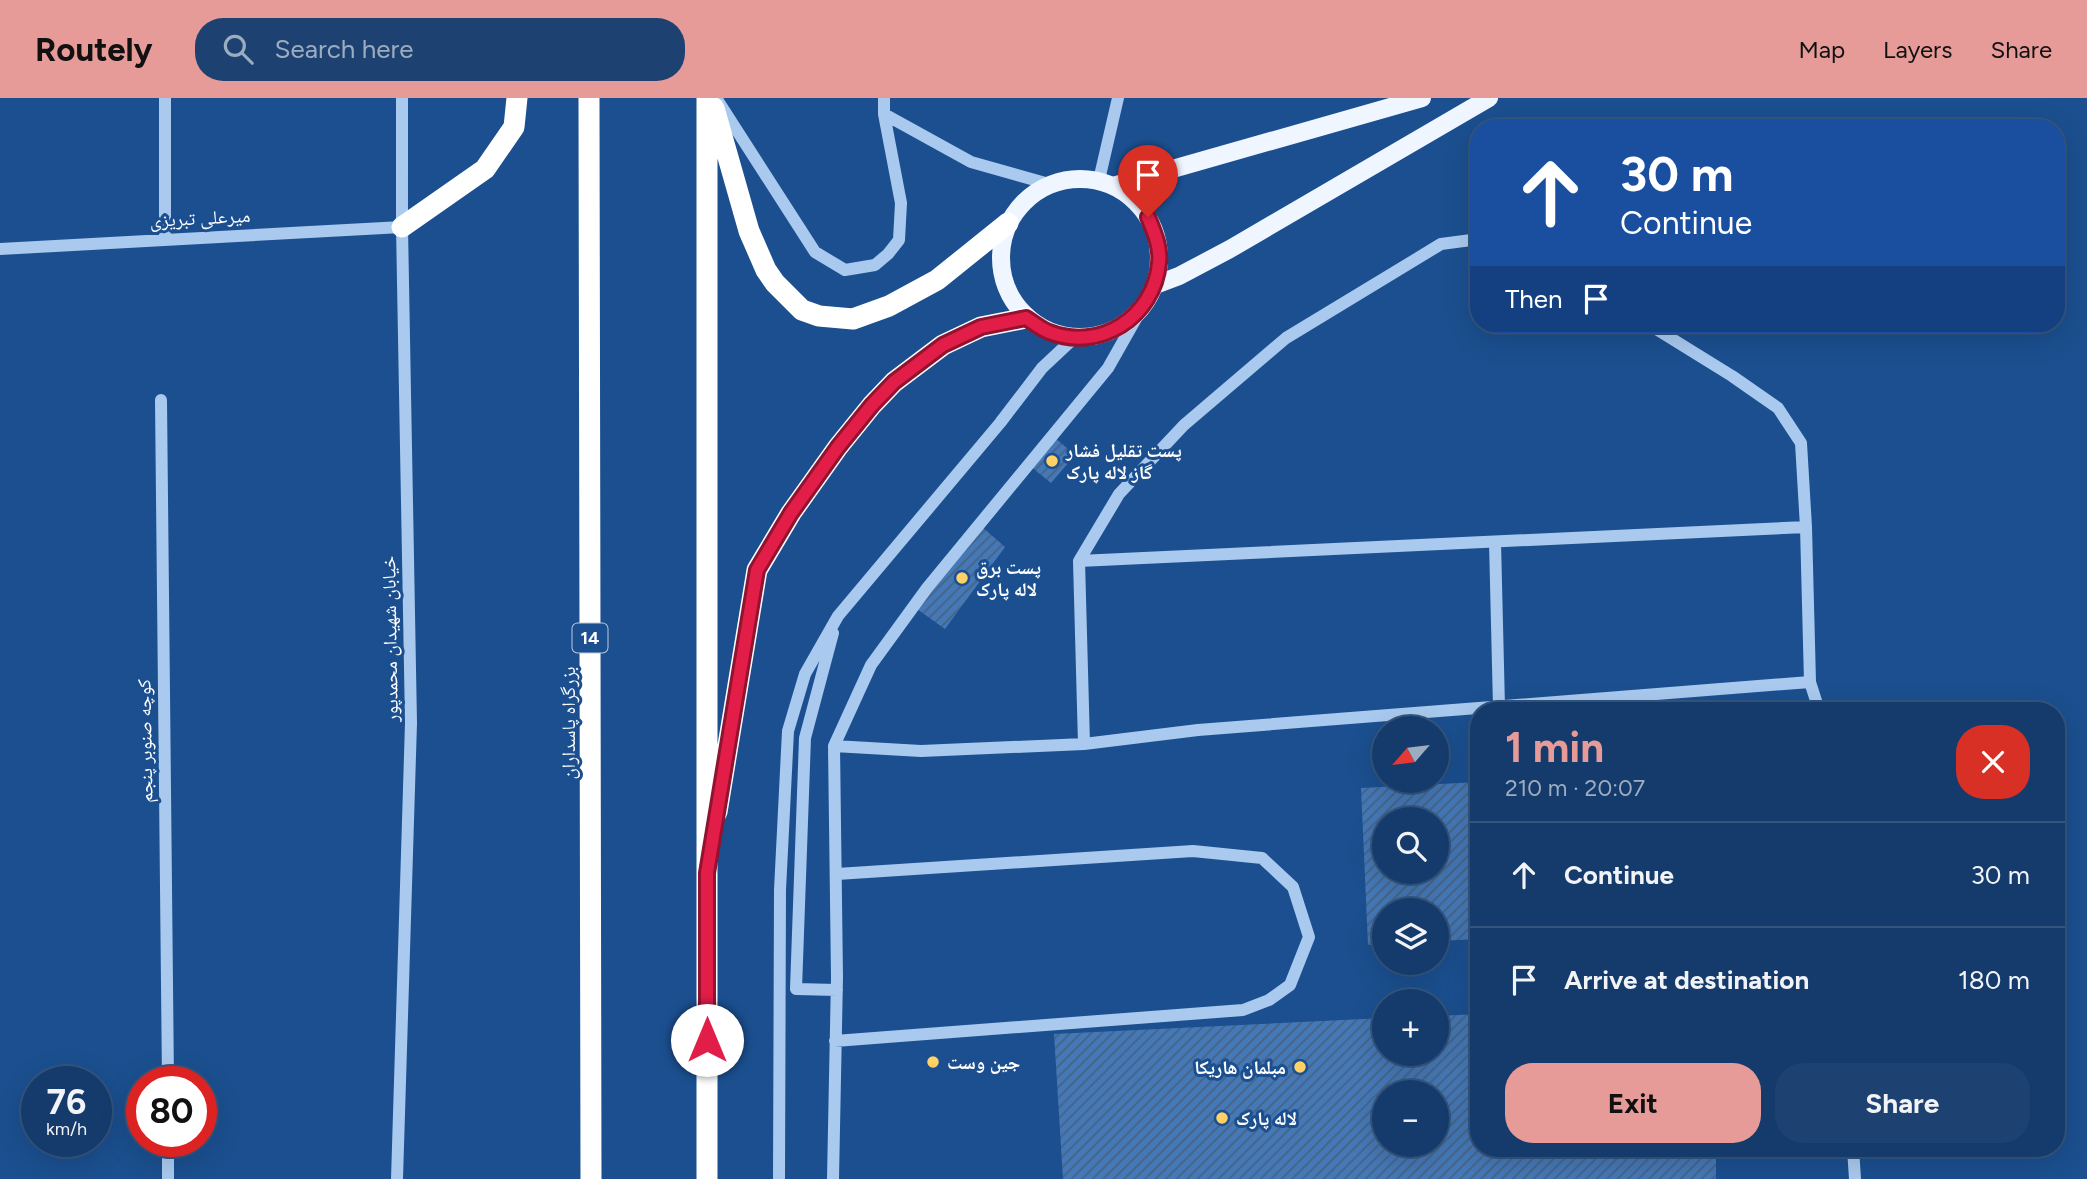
<!DOCTYPE html>
<meta charset="utf-8">
<style>
:root{--surface:#143b6b;--page:#1d4271;--text:#f1f3f6;--muted:#9dadc1;--line:#33557e;--accent:#e69b98}
body{margin:0;font-family:Figtree,"Noto Naskh Arabic",sans-serif;background:var(--page);color:var(--text);height:100vh;display:flex;flex-direction:column;font-size:26px;white-space:nowrap}
*{box-sizing:border-box;margin:0}
p{font-size:23px;color:var(--muted)}
.icon{flex:none;width:38px;height:38px;fill:none;stroke:currentColor;stroke-width:2;stroke-linecap:round;stroke-linejoin:round}
.map{position:relative;flex:1;overflow:hidden}
.side{position:absolute;left:1470px;top:604px;width:595px;height:455px;display:flex;flex-direction:column;background:var(--surface);border-radius:28px;box-shadow:0 7px 28px #0002,0 0 0 2px var(--line)}
.side>*{flex:none}
.top-card{position:absolute;left:1470px;top:21px;width:595px;height:214px;border-radius:28px;box-shadow:0 7px 28px #0002,0 0 0 2px var(--line);background:#1a4fa0;color:#fff;overflow:hidden}
.needle{width:46px;rotate:242deg}
.tools{position:absolute;left:1372px;top:618px;display:grid;gap:14px}
.tools a{display:grid;place-items:center;width:77px;height:77px;border-radius:50%;background:var(--surface);box-shadow:0 7px 28px #0002,0 0 0 2px var(--line);font-size:35px}
.speed{position:absolute;left:21px;top:968px;display:flex;gap:14px;font-size:35px;font-weight:700;text-align:center}
.speed>*{display:grid;place-content:center;width:91px;height:91px;border-radius:50%;background:var(--surface);box-shadow:0 7px 28px #0002,0 0 0 2px var(--line);line-height:1}
.speed small{font-size:18px;font-weight:400}
.speed .limit{border:10px solid #d22;background:#fff;color:#111}
.pin{position:absolute;display:grid;place-items:center;width:60px;height:60px;color:#fff;margin:-72px -30px;border-radius:50% 50% 50% 0;rotate:-45deg;box-shadow:0 0 7px #0007}
.pin .icon{rotate:45deg}
.me{position:absolute;width:77px;margin:-38px;rotate:0deg;stroke-linejoin:round;filter:drop-shadow(0 0 5px #0008)}
.turn{display:flex;align-items:center;gap:24px;height:147px;padding:0 35px;font-size:32px}
.turn .icon{width:91px;height:91px;stroke-width:2.5}
.turn b{display:block;font-size:49px;line-height:60px}
.then{display:flex;align-items:center;height:66px;padding:0 35px;background:#0003;gap:14px;font-size:26px}
.round{display:grid;place-items:center;flex:none;width:74px;height:74px;border-radius:28px;background:var(--page)}
.summary{display:flex;align-items:center;justify-content:space-between;height:119px;padding:0 35px}
h1{font-size:42px;font-weight:700;line-height:52px;color:var(--accent)}
.cta{display:flex;gap:14px;margin-top:auto;padding:14px 35px}
.cta a{flex:1;height:80px;border-radius:28px;background:var(--accent);color:#111;font-size:28px;font-weight:700;line-height:80px;text-align:center}
.cta a+a{background:var(--page);color:var(--text)}
ul{padding:0;list-style:none}
li{display:flex;align-items:center;gap:21px;height:105px;padding:0 35px;border-top:2px solid var(--line)}
li div{flex:1}
li b{display:block;font-size:26px}
li em{font-style:normal}
header{display:flex;align-items:center;gap:42px;box-sizing:border-box;height:98px;padding:0 35px;background:var(--accent);color:#111}
header strong{font-size:33px}
nav{display:flex;gap:38px;margin-inline-start:auto;font-size:24px}
.search{width:490px;height:63px;background:var(--page);display:flex;align-items:center;gap:18px;box-sizing:border-box;padding:0 24px;border-radius:28px;color:var(--muted);font-size:26px}
.map>svg:first-child{display:block}
.building{fill:url(#building-hatch);fill-rule:evenodd}
.lines{fill:none;stroke-linecap:round;stroke-linejoin:round}
.minor{stroke:#a9c9ee;stroke-width:12}
.major{stroke:#f0f6ff;stroke-width:18}
.highway{stroke:#fff;stroke-width:21}
.route-casing{stroke:#92132f;stroke-width:18}
.route{stroke:#e11d48;stroke-width:12}
.poi-dot{fill:#ffd166;stroke:#1b4f8f;stroke-width:2.5}
.labels{text-anchor:middle;dominant-baseline:central;stroke-width:6;stroke-linejoin:round;paint-order:stroke}
.shield{fill:#1b4f8f;stroke:#bbcadd;stroke-width:2}
.shield-label{font-size:18px;font-weight:bold;fill:#fff}
.street-label{font-size:19px;fill:#fff;stroke:#1b4f8f}
.poi-label{font-size:19px;font-weight:bold;fill:#fff;stroke:#1b4f8f;text-anchor:start}
</style>
<header>
<strong>Routely</strong>
<div class="search"><svg class="icon" aria-label="search" viewBox="0 0 24 24"><circle cx="10" cy="10" r="6"/><path d="M15 15l6 6"/></svg>Search here</div>
<nav><a>Map</a><a>Layers</a><a>Share</a></nav>
</header>
<div class="map">
<svg width="2087" height="1081" viewBox="0 0 2087 1081">
<defs>
<pattern id="building-hatch" width="6" height="6" patternUnits="userSpaceOnUse" patternTransform="scale(1.75)"><rect width="6" height="6" fill="#4478b7"/><path d="M-1 1l2-2M0 6l6-6M5 7l2-2" fill="none" stroke="#486282"/></pattern>
</defs>
<rect width="100%" height="100%" fill="#1b4f8f"/>
<path class="building" d="M1054,339L1075,357L1051,385L1030,368Z
M981,428L1005,449L945,531L917,511Z
M1479,684V841L1437,843V812H1384V846L1368,847L1361,690ZM1384,721H1437V774H1384Z
M1479,916V1050H1716V1081H1063L1054,936L1384,920V956H1437V918ZM1384,994H1437V1046H1384Z"/>
<g class="lines">
<path class="minor" d="M165,0V142
M718,3L815,154L845,172L875,167L888,156L899,142L901,105L884,16V0
M884,16L971,64L1049,86
M1099,82L1118,0
M0,151L402,129
M1648,226L1732,278L1778,310L1801,345L1806,429
M161,302L168,984
M1495,444L1499,609
M1079,463L1119,396L1184,327L1286,240L1441,146L1479,141
M833,535L805,640L796,891L837,892
M1810,584L1819,612
M834,648L921,653L1084,646L1198,632L1810,584L1806,429L1079,463L1084,646
M835,943L1243,912L1269,902L1290,887L1309,839L1293,789L1262,760L1193,753L837,776
M168,1043V1081
M1853,1050L1855,1081
M397,1081L411,625L402,129V0
M779,1081L780,792L788,633L805,576L838,518L1000,325L1042,270L1074,240
M833,1081L837,879L834,648L871,567L927,490L1108,270L1142,210"/>
<path class="major" d="M1001 160a79 79 0 1 1 158 0a79 79 0 1 1-158 0Z
M1113,88L1422,0
M1155,187L1179,178L1230,151L1489,0"/>
<path class="highway" d="M589,0L591,1081
M714,10L749,133L766,172L775,185L802,212L819,218L853,221L889,208L937,182L1008,125
M402,129L485,71L514,29L517,0
M717,714L757,472L791,415L838,349L872,307L894,284L943,247L981,229L1026,220
M707,1081V0"/>
</g>
<g class="lines">
<g class="route-casing">
<path id="route" d="M707,942V775L757,472L791,415L838,349L872,307L894,284L943,247L981,229L1026,220C1034,225 1041,231 1049,234C1100,254 1154,219 1159,165C1161,149 1154,134 1148,119"/>
</g>
<use href="#route" class="route"/>
</g>
<g class="poi-dot">
<circle cx="1052" cy="363" r="7"/>
<circle cx="962" cy="480" r="7"/>
<circle cx="933" cy="964" r="7"/>
<circle cx="1300" cy="969" r="7"/>
<circle cx="1222" cy="1020" r="7"/>
</g>
<g class="labels">
<rect class="shield" x="572.5" y="525.5" width="35" height="29" rx="5"/>
<g class="shield-label">
<text x="590" y="540">14</text>
</g>
<g class="street-label">
<text transform="translate(200 120) rotate(-3)">میرعلی تبریزی</text>
<text transform="translate(390 541) rotate(-91)">خیابان شهیدان محمدپور</text>
<text transform="translate(568 625) rotate(-90)">بزرگراه پاسداران</text>
<text transform="translate(145 643) rotate(-91)">کوچه صنوبر پنجم</text>
</g>
<g class="poi-label">
<text x="1066" y="352">پست تقلیل فشار<tspan x="1066" dy="22">گاز لاله پارک</tspan></text>
<text x="976" y="469">پست برق<tspan x="976" dy="22">لاله پارک</tspan></text>
<text x="947" y="964">جین وست</text>
<text x="1286" y="969" text-anchor="end">مبلمان هاریکا</text>
<text x="1236" y="1020">لاله پارک</text>
</g>
</g>
</svg>
<div class="tools">
<a><svg class="needle" viewBox="-14 -14 28 28"><path d="M0-13l5 13h-10z" fill="#e53935"/><path d="M0 13l5-13h-10z" fill="#9dadc1"/></svg></a>
<a><svg class="icon" aria-label="search" viewBox="0 0 24 24"><circle cx="10" cy="10" r="6"/><path d="M15 15l6 6"/></svg></a>
<a><svg class="icon" aria-label="layers" viewBox="0 0 24 24"><path d="M12 4l9 5-9 5-9-5zM3 14l9 5 9-5"/></svg></a>
<a>+</a>
<a>−</a>
</div>
<div class="speed"><div>76<small>km/h</small></div><div class="limit">80</div></div>
<div class="pin" style="left:1148px;top:119px;background:#d93025"><svg class="icon" aria-label="arrive" viewBox="0 0 24 24"><path d="M6 21V4h12l-3 4 3 4H6"/></svg></div>
<svg class="me" style="left:707px;top:942px" viewBox="-20 -20 40 40"><circle r="19" fill="#fff"/><path d="M0-13L10 11 0 6-10 11z" fill="#e11d48"/></svg>
<div class="top-card">
<div class="turn"><svg class="icon" aria-label="ahead" viewBox="0 0 24 24"><path d="M12 20V5M6 11l6-6 6 6"/></svg><div><b>30 m</b>Continue</div></div>
<div class="then">Then<svg class="icon" aria-label="arrive" viewBox="0 0 24 24"><path d="M6 21V4h12l-3 4 3 4H6"/></svg></div>
</div>
<section class="side">
<div class="summary"><div><h1>1 min</h1><p>210 m · 20:07</p></div><a class="round" style="background:#d93025;color:#fff"><svg class="icon" aria-label="close" viewBox="0 0 24 24"><path d="M6 6l12 12M18 6L6 18"/></svg></a></div>
<ul>
<li><svg class="icon" aria-label="ahead" viewBox="0 0 24 24"><path d="M12 20V5M6 11l6-6 6 6"/></svg><div><b>Continue</b></div><em>30 m</em></li>
<li><svg class="icon" aria-label="arrive" viewBox="0 0 24 24"><path d="M6 21V4h12l-3 4 3 4H6"/></svg><div><b>Arrive at destination</b></div><em>180 m</em></li>
</ul>
<div class="cta"><a>Exit</a><a>Share</a></div>
</section>
</div>
